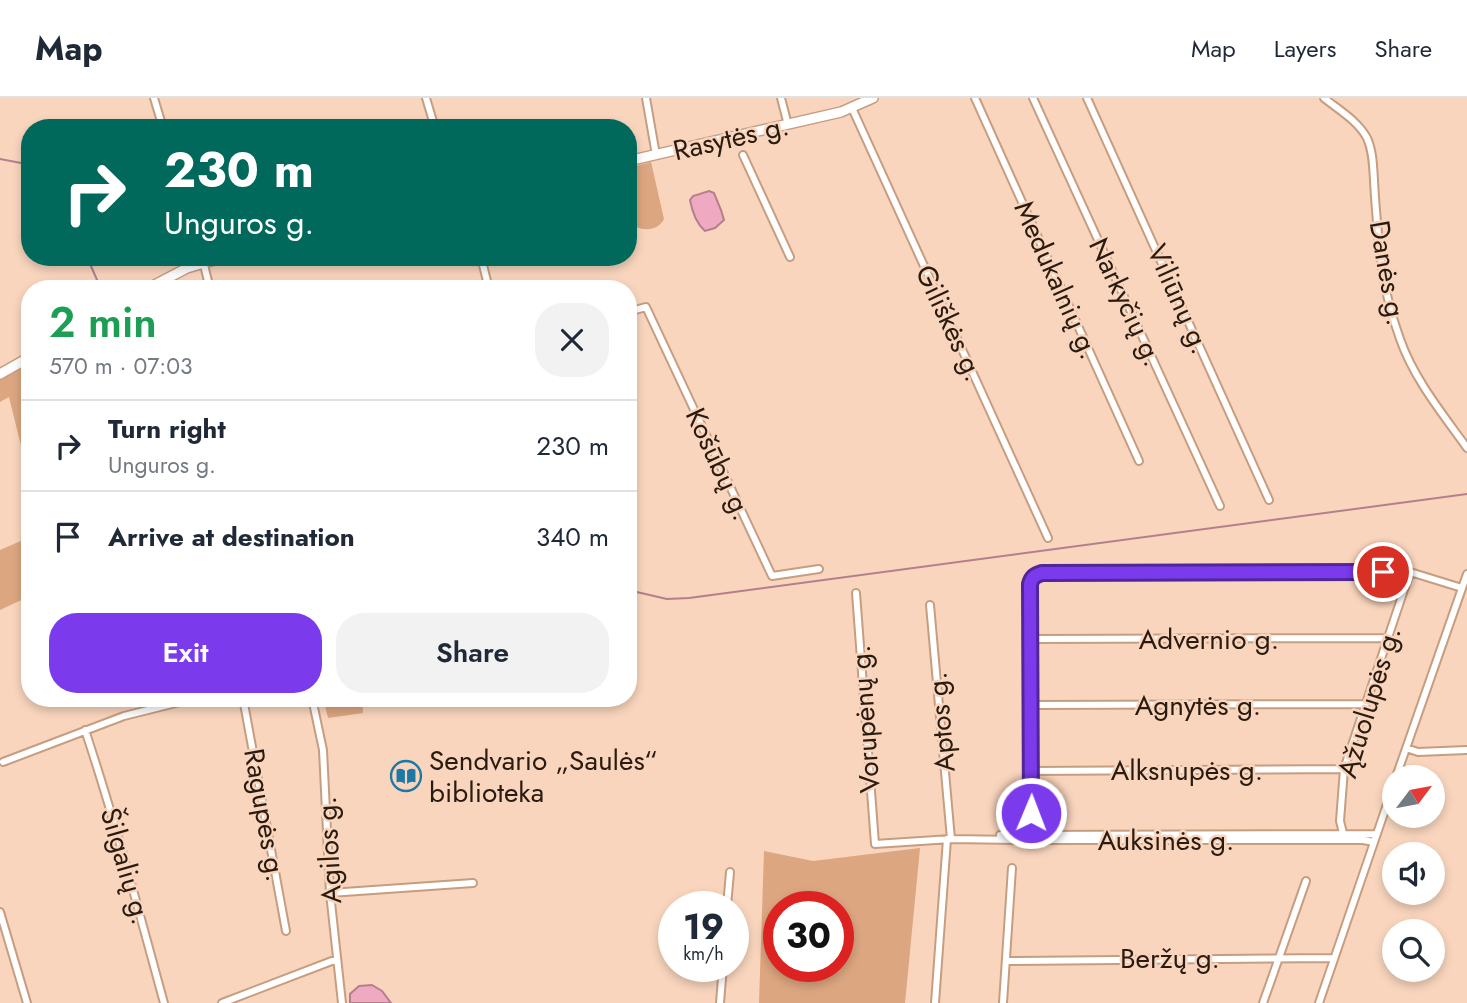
<!DOCTYPE html>
<meta charset="utf-8">
<style>
:root{--surface:#fff;--page:#f2f2f3;--text:#1f2937;--muted:#747a83;--line:#e0e1e3;--accent:#7c3aed}
body{margin:0;font-family:Jost,sans-serif;background:var(--page);color:var(--text);height:100vh;display:flex;flex-direction:column;font-size:26px;white-space:nowrap}
*{box-sizing:border-box;margin:0}
p{font-size:23px;color:var(--muted)}
.icon{flex:none;width:38px;height:38px;fill:none;stroke:currentColor;stroke-width:2;stroke-linecap:round;stroke-linejoin:round}
.map{position:relative;flex:1;overflow:hidden}
.drawer{position:absolute;left:21px;top:182px;width:616px;height:427px;display:flex;flex-direction:column;background:var(--surface);border-radius:28px;box-shadow:0 4px 10px #0003}
.drawer>*{flex:none}
.hud{position:absolute;left:21px;top:21px;width:616px;height:147px;border-radius:28px;box-shadow:0 4px 10px #0003;background:#00695c;color:#fff;overflow:hidden}
.needle{width:46px;rotate:58deg}
.tools{position:absolute;left:1382px;top:667px;display:grid;gap:14px}
.tools a{display:grid;place-items:center;width:63px;height:63px;border-radius:50%;background:var(--surface);box-shadow:0 4px 10px #0003;font-size:35px}
.speed{position:absolute;left:658px;top:793px;display:flex;gap:14px;font-size:35px;font-weight:700;text-align:center}
.speed>*{display:grid;place-content:center;width:91px;height:91px;border-radius:50%;background:var(--surface);box-shadow:0 4px 10px #0003;line-height:1}
.speed small{font-size:18px;font-weight:400}
.speed .limit{border:10px solid #d22;background:#fff;color:#111}
.pin{position:absolute;display:grid;place-items:center;width:60px;height:60px;color:#fff;margin:-30px;border:4px solid #fff;border-radius:50%;box-shadow:0 2px 7px #0007}
.me{position:absolute;width:77px;margin:-38px;rotate:1deg;stroke-linejoin:round;filter:drop-shadow(0 0 5px #0008)}
.turn{display:flex;align-items:center;gap:24px;height:147px;padding:0 28px;font-size:32px}
.turn .icon{width:91px;height:91px;stroke-width:2.5}
.turn b{display:block;font-size:49px;line-height:60px}
.round{display:grid;place-items:center;flex:none;width:74px;height:74px;border-radius:28px;background:var(--page)}
.overview{display:flex;align-items:center;justify-content:space-between;height:119px;padding:0 28px}
h1{font-size:42px;font-weight:600;line-height:52px;color:#1e9e55}
.primary-button{display:flex;gap:14px;margin-top:auto;padding:14px 28px}
.primary-button a{flex:1;height:80px;border-radius:28px;background:var(--accent);color:#fff;font-size:28px;font-weight:600;line-height:80px;text-align:center}
.primary-button a+a{background:var(--page);color:var(--text)}
ul{padding:0;list-style:none}
li{display:flex;align-items:center;gap:21px;height:91px;padding:0 28px;border-top:2px solid var(--line)}
li div{flex:1}
li b{display:block;font-size:26px}
li em{font-style:normal}
header{display:flex;align-items:center;gap:42px;box-sizing:border-box;height:98px;padding:0 35px;background:var(--surface);border-bottom:2px solid var(--line)}
header strong{font-size:33px}
nav{display:flex;gap:38px;margin-inline-start:auto;font-size:24px}
.map>svg:first-child{display:block}
.green{fill:#dca680;fill-rule:evenodd}
.water{fill:#efaac2;stroke:#b47f8d;stroke-width:2}
.lines{fill:none;stroke-linecap:round;stroke-linejoin:round}
.stream{stroke:#b47f8d;stroke-width:2}
.minor-casing{stroke:#c79d80;stroke-width:10}
.secondary-casing{stroke:#c79d80;stroke-width:12}
.minor{stroke:#fff;stroke-width:6}
.secondary{stroke:#fff;stroke-width:9}
.route-casing{stroke:#51269a;stroke-width:18}
.route{stroke:#7c3aed;stroke-width:12}
.labels{text-anchor:middle;dominant-baseline:central;stroke-width:5;stroke-linejoin:round;paint-order:stroke}
.street-label{font-size:28px;fill:#2a1b10;stroke:#f9d5bd}
.poi-label{font-size:28px;fill:#2a1b10;stroke:#f9d5bd;text-anchor:start}
</style>
<header>
<strong>Map</strong>
<nav><a>Map</a><a>Layers</a><a>Share</a></nav>
</header>
<div class="map">
<svg width="1467" height="905" viewBox="0 0 1467 905">
<rect width="100%" height="100%" fill="#f9d5bd"/>
<path class="green" d="M651,64L664,121C657,135 639,133 628,124V70Z
M30,263V384L9,299L0,304V281Z
M30,439V498L0,512V452Z
M323,600H362L363,615L328,620Z
M920,750L905,905H759L764,753L813,763ZM838,808V868H779V808Z"/>
<path class="water" d="M709,93L714,95L721,112L724,122L715,130L705,133C697,126 692,113 690,102L693,98Z
M372,887L382,893L391,905H350V896L359,888Z"/>
<g class="lines">
<path class="stream" d="M0,61L21,65L30,69
M87,159L101,191
M628,492L667,501L689,500L1467,396"/>
<g class="minor-casing">
<path id="minor" d="M154,0L163,30
M426,0L435,30
M646,0L656,57
M781,0L788,27
M975,0L1139,363
M1033,0L1220,408
M1087,0L1269,402
M1324,0C1339,12 1358,23 1367,40C1373,53 1373,68 1374,82C1375,104 1377,125 1379,146C1382,178 1389,211 1400,241C1414,281 1442,315 1467,350
M852,10L1048,440
M743,57L790,159
M202,159L210,191
M481,159L489,191
M628,214L646,209L772,478L819,471
M628,472L630,477
M856,495L875,746L951,741L1023,742H1363L1374,744
M930,507L951,741
M1031,541L1388,540
M243,600L286,833
M312,600L323,652L330,795L342,905
M1031,607L1365,606
M85,632C115,722 139,814 164,905
M1406,650L1418,654L1467,652
M3,664L124,618L180,604L190,600
M1031,673L1344,671
M1396,679L1467,476
M1343,735L1340,723L1344,671L1410,474
M1000,737L1376,736
M1031,737L1030,486C1032,479 1035,477 1042,475L1410,474L1462,490
M330,795L473,785
M727,808L730,774
M0,814L27,905
M1006,863L1334,860
M222,905L337,861
M720,905L723,868
M935,905L947,741
M1003,905L1012,770
M1263,905L1306,783
M1319,905L1395,683"/>
</g>
<g class="secondary-casing">
<path id="secondary" d="M628,63L841,14L873,0
M147,191L187,170L224,159
M0,276L30,259"/>
</g>
<use href="#minor" class="minor"/>
<use href="#secondary" class="secondary"/>
</g>
<g class="lines">
<g class="route-casing">
<path id="route" d="M1031,715L1030,486C1032,479 1035,477 1042,475L1383,474"/>
</g>
<use href="#route" class="route"/>
</g>
<defs>
<g id="library-ring" transform="scale(1.575)"><circle r="9.5" fill="#f9d5bd" stroke="#1c79a6" stroke-width="1.5"/><path d="M-6-4Q-3-5.5-.7-3.5V5Q-3 3-6 4ZM6-4Q3-5.5 .7-3.5V5Q3 3 6 4Z" fill="#1c79a6"/></g>
</defs>
<g fill-rule="evenodd">
<use href="#library-ring" x="406" y="678"/>
</g>
<g class="labels">
<g class="street-label">
<text transform="translate(731 40) rotate(-13)">Rasytės g.</text>
<text transform="translate(1388 175) rotate(80)">Danės g.</text>
<text transform="translate(1057 182) rotate(66)">Medukalnių g.</text>
<text transform="translate(1179 201) rotate(66)">Viliūnų g.</text>
<text transform="translate(1126 204) rotate(65)">Narkyčių g.</text>
<text transform="translate(950 225) rotate(65)">Giliškės g.</text>
<text transform="translate(719 366) rotate(65)">Košūbų g.</text>
<text x="1209" y="541">Advernio g.</text>
<text transform="translate(1369 604) rotate(-73)">Ąžuolupės g.</text>
<text x="1198" y="607">Agnytės g.</text>
<text transform="translate(865 621) rotate(-94)">Vorupėnų g.</text>
<text transform="translate(941 624) rotate(-95)">Aptos g.</text>
<text x="1187" y="672">Alksnupės g.</text>
<text transform="translate(265 717) rotate(80)">Ragupės g.</text>
<text x="1166" y="742">Auksinės g.</text>
<text transform="translate(329 752) rotate(-93)">Agilos g.</text>
<text transform="translate(126 768) rotate(74)">Šilgalių g.</text>
<text x="1170" y="860">Beržų g.</text>
</g>
<g class="poi-label">
<text x="429" y="662">Sendvario „Saulės“<tspan x="429" dy="32">biblioteka</tspan></text>
</g>
</g>
</svg>
<div class="tools">
<a><svg class="needle" viewBox="-14 -14 28 28"><path d="M0-13l5 13h-10z" fill="#e53935"/><path d="M0 13l5-13h-10z" fill="#747a83"/></svg></a>
<a><svg class="icon" aria-label="sound" viewBox="0 0 24 24"><path d="M4 9h4l5-4v14l-5-4H4zM17 9q2 3 0 6"/></svg></a>
<a><svg class="icon" aria-label="search" viewBox="0 0 24 24"><circle cx="10" cy="10" r="6"/><path d="M15 15l6 6"/></svg></a>
</div>
<div class="speed"><div>19<small>km/h</small></div><div class="limit">30</div></div>
<div class="pin" style="left:1383px;top:474px;background:#d93025"><svg class="icon" aria-label="arrive" viewBox="0 0 24 24"><path d="M6 21V4h12l-3 4 3 4H6"/></svg></div>
<svg class="me" style="left:1031px;top:715px" viewBox="-20 -20 40 40"><circle r="17" fill="#7c3aed" stroke="#fff" stroke-width="3"/><path d="M0-11L8 9 0 5-8 9z" fill="#fff"/></svg>
<div class="hud">
<div class="turn"><svg class="icon" aria-label="right" viewBox="0 0 24 24"><path d="M7 20v-9h11M14 6l5 5-5 5"/></svg><div><b>230 m</b>Unguros g.</div></div>
</div>
<section class="drawer">
<div class="overview"><div><h1>2 min</h1><p>570 m · 07:03</p></div><a class="round"><svg class="icon" aria-label="close" viewBox="0 0 24 24"><path d="M6 6l12 12M18 6L6 18"/></svg></a></div>
<ul>
<li><svg class="icon" aria-label="right" viewBox="0 0 24 24"><path d="M7 20v-9h11M14 6l5 5-5 5"/></svg><div><b>Turn right</b><p>Unguros g.</p></div><em>230 m</em></li>
<li><svg class="icon" aria-label="arrive" viewBox="0 0 24 24"><path d="M6 21V4h12l-3 4 3 4H6"/></svg><div><b>Arrive at destination</b></div><em>340 m</em></li>
</ul>
<div class="primary-button"><a>Exit</a><a>Share</a></div>
</section>
</div>
